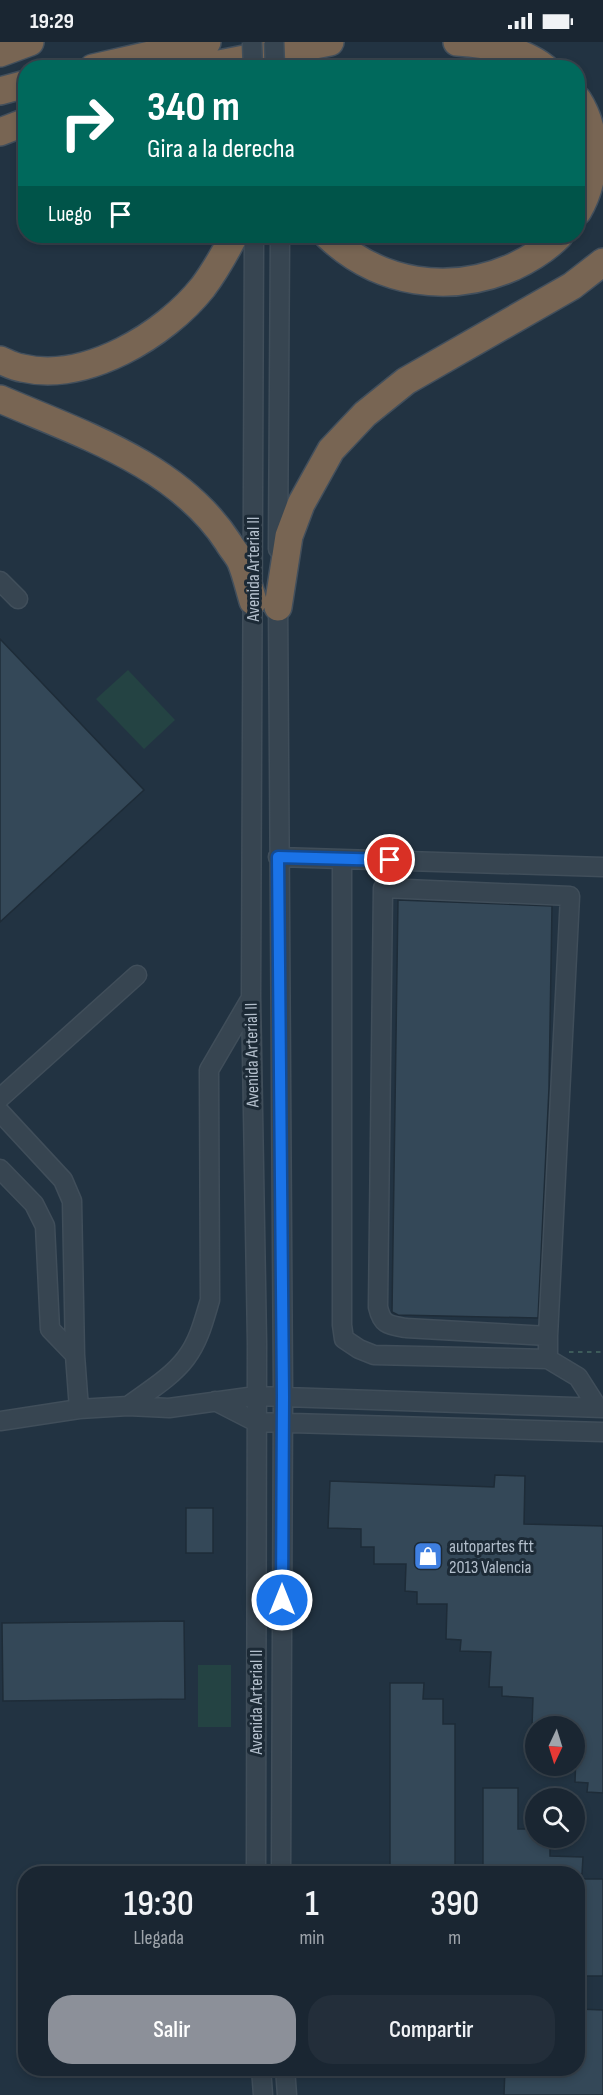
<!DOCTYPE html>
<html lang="es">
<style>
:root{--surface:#1a2632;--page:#232e3a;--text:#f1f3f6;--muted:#9fa5ac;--line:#38434d;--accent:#8c9099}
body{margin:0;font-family:"Sofia Sans Condensed",sans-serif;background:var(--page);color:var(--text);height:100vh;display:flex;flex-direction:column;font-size:22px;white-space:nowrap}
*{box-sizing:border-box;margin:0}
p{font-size:20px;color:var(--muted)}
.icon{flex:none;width:33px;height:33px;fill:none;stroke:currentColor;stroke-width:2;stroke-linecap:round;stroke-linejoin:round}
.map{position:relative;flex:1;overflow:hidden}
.drawer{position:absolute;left:18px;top:1824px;width:567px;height:210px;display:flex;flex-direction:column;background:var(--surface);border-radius:24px;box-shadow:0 3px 9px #0003,0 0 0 2px var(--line)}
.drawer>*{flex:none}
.banner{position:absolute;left:18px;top:18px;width:567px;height:183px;border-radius:24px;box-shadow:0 3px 9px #0003,0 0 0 2px var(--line);background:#00695c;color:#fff;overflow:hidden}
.needle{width:39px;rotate:184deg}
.fabs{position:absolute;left:525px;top:1674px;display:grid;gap:12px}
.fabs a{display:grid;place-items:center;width:60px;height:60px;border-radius:50%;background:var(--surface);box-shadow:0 3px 9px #0003,0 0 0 2px var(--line);font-size:30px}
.pin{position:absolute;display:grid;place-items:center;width:51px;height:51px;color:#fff;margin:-26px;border:3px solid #fff;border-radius:50%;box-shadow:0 2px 6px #0007}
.me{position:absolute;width:66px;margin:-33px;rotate:0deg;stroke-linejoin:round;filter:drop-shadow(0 0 4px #0008)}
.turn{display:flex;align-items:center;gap:21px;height:126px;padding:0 30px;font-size:27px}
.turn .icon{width:78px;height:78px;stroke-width:2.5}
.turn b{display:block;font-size:42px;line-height:51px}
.then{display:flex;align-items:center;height:57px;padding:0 30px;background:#0003;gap:12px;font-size:22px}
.eta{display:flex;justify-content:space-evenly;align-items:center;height:102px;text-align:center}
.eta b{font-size:36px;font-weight:600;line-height:42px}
.button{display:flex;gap:12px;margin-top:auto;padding:12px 30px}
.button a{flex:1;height:69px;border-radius:24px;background:var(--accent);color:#fff;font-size:24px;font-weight:600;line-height:69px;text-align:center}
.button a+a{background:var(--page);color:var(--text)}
.status{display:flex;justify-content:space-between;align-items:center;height:42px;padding:0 30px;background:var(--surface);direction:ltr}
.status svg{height:16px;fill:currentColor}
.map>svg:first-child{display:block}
.green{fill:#244343}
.building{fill:#344858;stroke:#1e2c38;stroke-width:1.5}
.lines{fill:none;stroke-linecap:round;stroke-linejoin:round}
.minor-casing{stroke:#404e5a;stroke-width:21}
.highway-casing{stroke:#424f5c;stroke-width:30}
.path{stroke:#3d5b5a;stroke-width:2;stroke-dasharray:4.5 4.5;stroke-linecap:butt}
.minor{stroke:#374551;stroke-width:18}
.highway{stroke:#786553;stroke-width:27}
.minor-bridge-casing{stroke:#404e5a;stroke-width:21;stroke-linecap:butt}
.minor-bridge{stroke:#374551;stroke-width:18}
.route-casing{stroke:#114b97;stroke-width:15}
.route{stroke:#1a73e8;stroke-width:10}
.labels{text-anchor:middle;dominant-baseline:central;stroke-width:6;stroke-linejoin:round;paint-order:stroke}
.street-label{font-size:18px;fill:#b3bfcc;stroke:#1c2a36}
.poi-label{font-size:18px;fill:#b3bfcc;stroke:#1c2a36;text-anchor:start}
</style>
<div class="status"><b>19:29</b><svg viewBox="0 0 49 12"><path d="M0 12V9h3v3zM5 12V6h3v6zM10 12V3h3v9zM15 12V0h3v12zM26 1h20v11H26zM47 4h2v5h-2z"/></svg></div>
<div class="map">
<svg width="603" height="2053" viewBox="0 0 603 2053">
<rect width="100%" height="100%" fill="#223342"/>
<path class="green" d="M128,628L175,678L144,707L96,657Z
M198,1623H231V1685H198Z"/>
<path class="building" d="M0,597L144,748L0,880Z
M398,858L552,864L549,1046L538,1276L398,1273L392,1270Z
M495,1433L525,1434L524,1482L603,1484V1751L587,1750L588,1741L575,1740L577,1684H532L533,1656L502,1654V1645H489L491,1610L460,1609L461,1598L446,1597L447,1562H417V1550L405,1549L406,1522H374V1505H361V1487L328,1486L330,1439L494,1445Z
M186,1466H213V1511H186Z
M184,1579L185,1657L3,1659L2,1581Z
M390,1641H424L423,1657H443V1682H455V1832H390Z
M483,1746H518V1787H536V1796H550V1814L583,1815L582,1832H483Z
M578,1837H603V1934H578Z
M578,1967L603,1968V2053H504L505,2026H578Z"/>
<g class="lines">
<g class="minor-casing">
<path id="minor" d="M254,194L251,954L257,1301L256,1832
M278,507L280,194
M0,539L18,557
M278,555L283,1354L281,1832
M278,815L603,825
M342,817V1283L344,1297L359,1307L374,1313L548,1317L578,1335L598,1366
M0,1056L137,933
M0,1070L63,1138L72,1159L75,1313
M0,1127L34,1162L45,1184L50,1287L75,1313L79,1367
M548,1294L406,1286C388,1283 382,1283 378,1265L383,846L570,854L548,1294V1317
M215,1359L256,1380L603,1390
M128,1364C147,1350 172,1335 186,1316C199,1299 204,1278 210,1258L209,1028L251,956
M0,1379L79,1367L128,1364L169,1366L256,1354L603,1366
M261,2026L263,2053
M285,2026L287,2053"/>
</g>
<g class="highway-casing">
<path id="highway" d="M457,0C487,2 521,7 545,26
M0,11L30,0
M93,26L207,0
M199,26L330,0
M0,49L26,42
M578,58C599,91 597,136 578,169
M0,90L26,80
M328,194C379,242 449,253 513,225C530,217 546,207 559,194
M0,318C7,321 14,325 22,326C86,341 165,293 203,245C215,229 225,211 234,194
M0,357C81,392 178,423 228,500C232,507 238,513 241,520C246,532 249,546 253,559
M278,565L289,494L301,462L331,408L365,372L406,339L572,244L603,220"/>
</g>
<path class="path" d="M569,1310H603"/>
<use href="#minor" class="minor"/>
<use href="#highway" class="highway"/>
<g class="minor-bridge-casing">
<path id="minor-bridge" d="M252,0L253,26
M274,0L275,26"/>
</g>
<use href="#minor-bridge" class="minor-bridge"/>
</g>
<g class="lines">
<g class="route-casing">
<path id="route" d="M282,1558L283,1354L278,815L390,818"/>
</g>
<use href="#route" class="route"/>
</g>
<defs>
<g id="shop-square" transform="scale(1.5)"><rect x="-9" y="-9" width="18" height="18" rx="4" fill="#3f7fe0" stroke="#1c2a36"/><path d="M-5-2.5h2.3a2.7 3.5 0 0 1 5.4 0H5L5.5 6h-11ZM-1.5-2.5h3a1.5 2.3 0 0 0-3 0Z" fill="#fff"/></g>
</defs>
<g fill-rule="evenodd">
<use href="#shop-square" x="428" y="1514"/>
</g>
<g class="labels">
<g class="street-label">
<text transform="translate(253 527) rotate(-90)">Avenida Arterial II</text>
<text transform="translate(252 1013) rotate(-91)">Avenida Arterial II</text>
<text transform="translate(256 1660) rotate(-90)">Avenida Arterial II</text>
</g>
<g class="poi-label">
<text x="449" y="1504">autopartes ftt<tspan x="449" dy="21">2013 Valencia</tspan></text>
</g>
</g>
</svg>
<div class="fabs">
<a><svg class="needle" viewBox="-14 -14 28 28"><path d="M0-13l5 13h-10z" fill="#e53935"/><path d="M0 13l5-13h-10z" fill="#9fa5ac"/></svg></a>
<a><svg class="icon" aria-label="search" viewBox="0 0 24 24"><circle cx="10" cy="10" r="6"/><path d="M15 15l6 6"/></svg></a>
</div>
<div class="pin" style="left:390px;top:818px;background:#d93025"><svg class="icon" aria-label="arrive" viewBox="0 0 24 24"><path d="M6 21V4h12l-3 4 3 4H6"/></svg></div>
<svg class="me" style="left:282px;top:1558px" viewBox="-20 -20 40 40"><circle r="17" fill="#1a73e8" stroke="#fff" stroke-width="3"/><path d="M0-11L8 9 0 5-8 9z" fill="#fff"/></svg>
<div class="banner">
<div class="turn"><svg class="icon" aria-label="right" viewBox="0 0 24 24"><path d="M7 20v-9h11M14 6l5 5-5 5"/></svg><div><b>340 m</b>Gira a la derecha</div></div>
<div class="then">Luego<svg class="icon" aria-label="arrive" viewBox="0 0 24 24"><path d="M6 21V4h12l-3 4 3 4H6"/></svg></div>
</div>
<section class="drawer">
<div class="eta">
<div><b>19:30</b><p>Llegada</p></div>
<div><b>1</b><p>min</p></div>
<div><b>390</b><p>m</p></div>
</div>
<div class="button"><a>Salir</a><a>Compartir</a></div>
</section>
</div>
